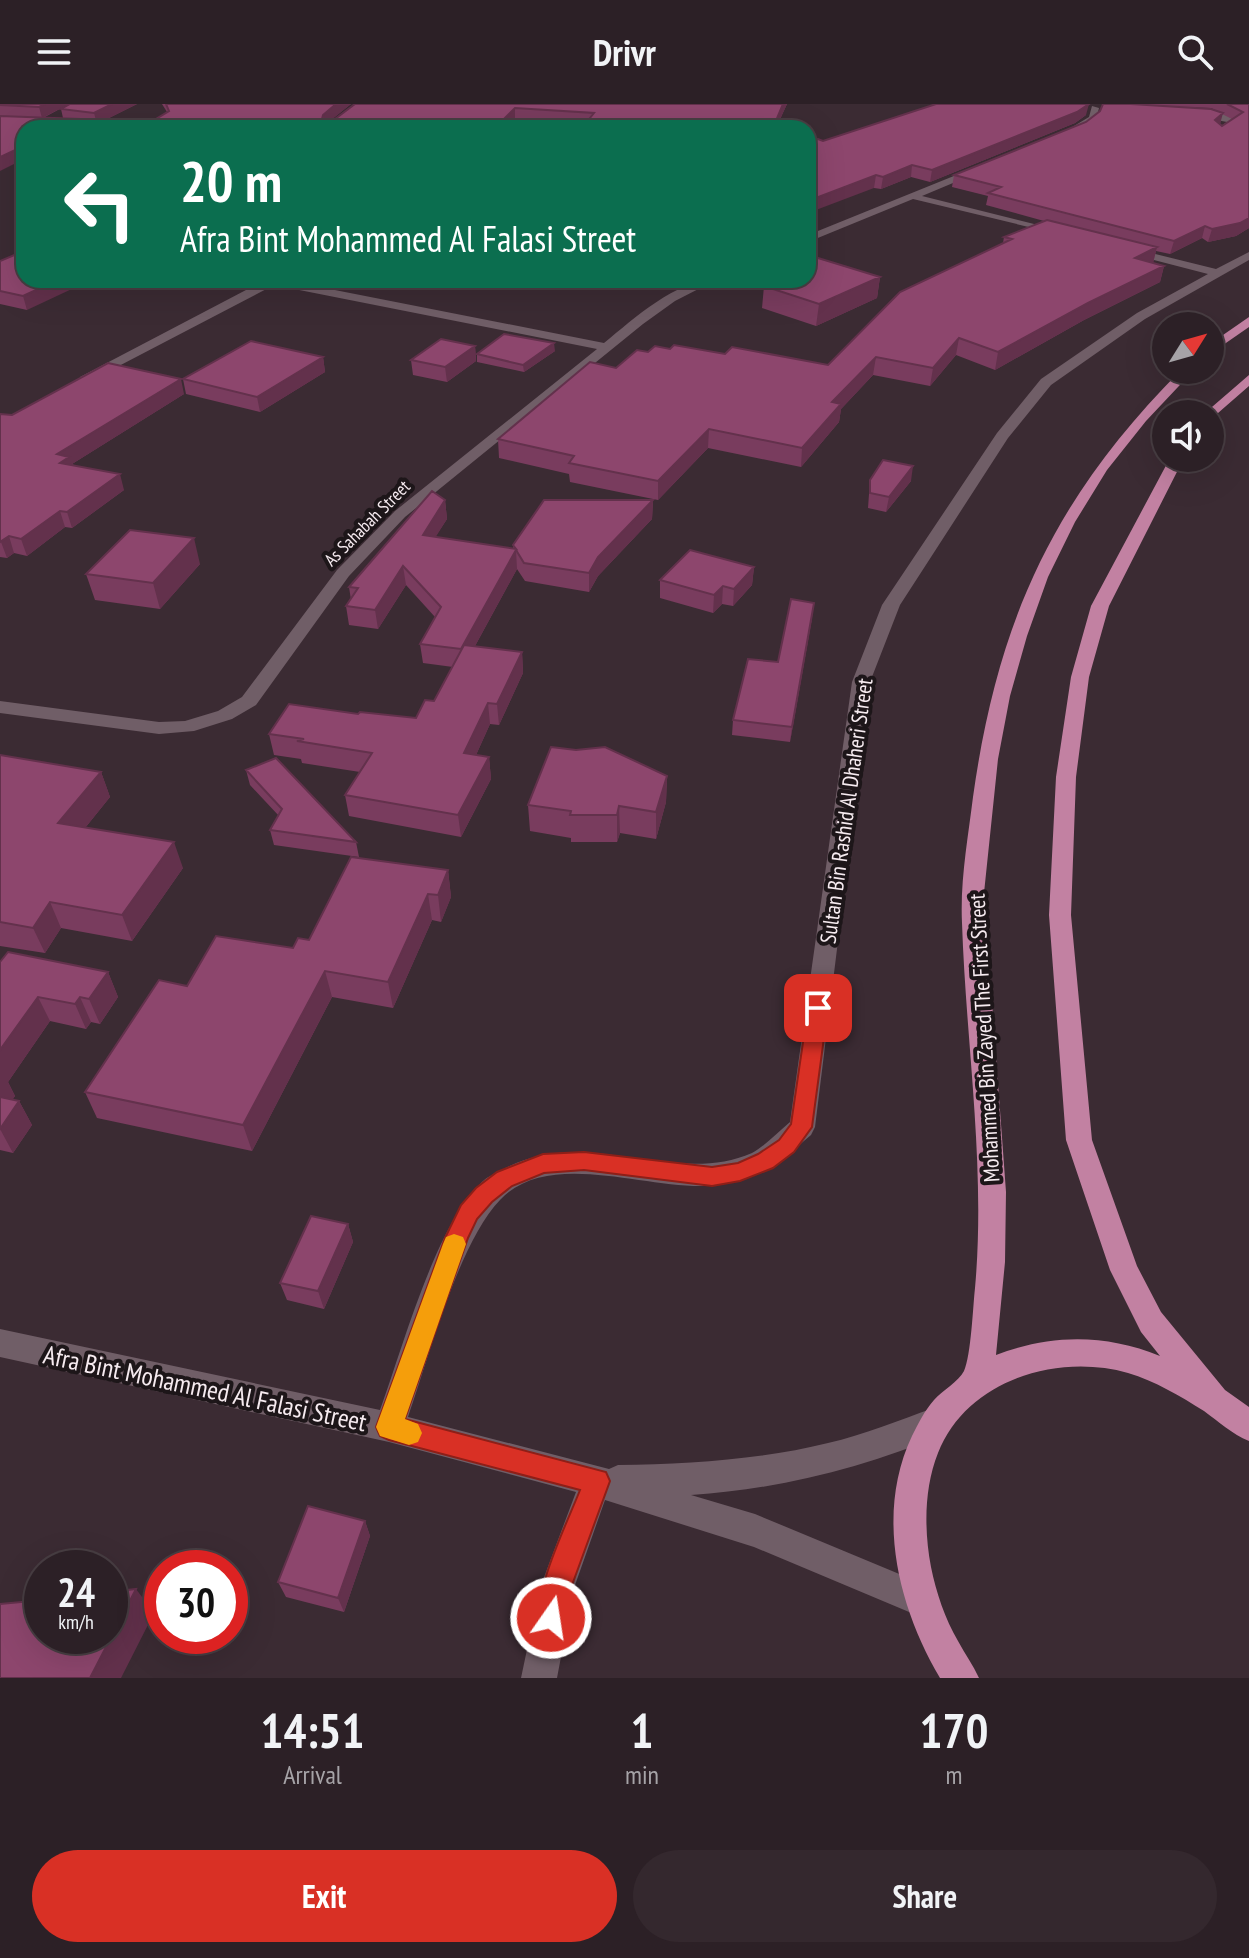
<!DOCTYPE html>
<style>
:root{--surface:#2c2026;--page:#34282e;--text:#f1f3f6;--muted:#a6a3a7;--line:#483e43;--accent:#d93025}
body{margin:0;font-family:"PT Sans Narrow",sans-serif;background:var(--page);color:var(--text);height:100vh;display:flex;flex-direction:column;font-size:30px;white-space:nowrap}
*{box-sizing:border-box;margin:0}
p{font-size:26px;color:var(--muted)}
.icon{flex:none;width:44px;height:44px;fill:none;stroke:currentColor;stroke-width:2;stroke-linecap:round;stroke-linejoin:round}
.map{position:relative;height:1574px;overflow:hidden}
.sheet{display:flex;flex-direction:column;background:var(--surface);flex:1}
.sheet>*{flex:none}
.banner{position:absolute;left:16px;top:16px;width:800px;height:168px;border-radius:24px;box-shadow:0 8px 32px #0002,0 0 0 2px var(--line);background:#0b6e4f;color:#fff;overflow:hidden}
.needle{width:52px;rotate:53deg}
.tools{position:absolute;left:1152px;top:208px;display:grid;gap:16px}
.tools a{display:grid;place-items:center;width:72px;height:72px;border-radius:50%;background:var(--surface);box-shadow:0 8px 32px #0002,0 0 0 2px var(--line);font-size:40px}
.speed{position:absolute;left:24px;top:1446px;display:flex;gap:16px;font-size:40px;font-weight:700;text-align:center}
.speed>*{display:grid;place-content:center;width:104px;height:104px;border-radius:50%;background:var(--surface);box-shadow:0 8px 32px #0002,0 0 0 2px var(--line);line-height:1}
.speed small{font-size:20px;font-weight:400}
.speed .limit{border:12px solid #d22;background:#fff;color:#111}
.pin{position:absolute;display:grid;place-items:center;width:68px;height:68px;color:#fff;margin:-34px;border-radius:16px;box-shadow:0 4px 12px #0006}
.me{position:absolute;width:88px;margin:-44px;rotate:13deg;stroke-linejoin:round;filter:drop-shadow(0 0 6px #0008)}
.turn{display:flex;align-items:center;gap:28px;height:168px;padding:0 32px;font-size:36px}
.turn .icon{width:104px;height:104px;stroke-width:2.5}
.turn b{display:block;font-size:56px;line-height:68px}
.eta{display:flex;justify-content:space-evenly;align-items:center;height:136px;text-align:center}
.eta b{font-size:48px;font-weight:800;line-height:56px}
.button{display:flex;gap:16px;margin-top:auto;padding:16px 32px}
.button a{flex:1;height:92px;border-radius:48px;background:var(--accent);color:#fff;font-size:32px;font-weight:800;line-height:92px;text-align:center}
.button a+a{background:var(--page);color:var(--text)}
header{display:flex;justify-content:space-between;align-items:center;height:104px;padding:0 32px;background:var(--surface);font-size:36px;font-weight:800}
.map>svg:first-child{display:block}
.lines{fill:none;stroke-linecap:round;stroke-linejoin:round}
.minor{fill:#705e67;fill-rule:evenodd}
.primary{fill:#c281a2;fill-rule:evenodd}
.wall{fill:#793c5e;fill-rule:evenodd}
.shaded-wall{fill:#63314c}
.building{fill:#8d466d;stroke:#63314c;stroke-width:2}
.route{fill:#d93025;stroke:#8d1f18;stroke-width:2}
.slow{fill:#f59e0b}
.labels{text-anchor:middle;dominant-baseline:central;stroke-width:8;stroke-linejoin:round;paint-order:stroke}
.far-street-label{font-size:18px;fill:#f6ebf0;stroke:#1d1619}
.street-label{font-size:22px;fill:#f6ebf0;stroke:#1d1619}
.near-street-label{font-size:26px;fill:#f6ebf0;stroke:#1d1619}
</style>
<header><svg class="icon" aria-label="menu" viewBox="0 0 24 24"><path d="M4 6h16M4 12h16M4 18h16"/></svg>Drivr<svg class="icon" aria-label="search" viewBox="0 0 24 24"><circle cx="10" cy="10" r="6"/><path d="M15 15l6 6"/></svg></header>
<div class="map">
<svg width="1249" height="1574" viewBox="0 0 1249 1574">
<rect width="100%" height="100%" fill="#3b2b33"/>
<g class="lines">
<path class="minor" d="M1092,2L1099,4L1096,16L1075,29H1069V25L1089,13Z
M1193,6L1225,10L1237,18L1222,29H1216V25L1227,18L1190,11Z
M0,14L105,21L109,24L0,20Z
M981,61L984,66L922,92L1062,127V131L913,95L808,138V131Z
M1127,143L1216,165L1249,148V156L1145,215L1051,281L1008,334L900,501L870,578L815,1023L811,1031C782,1056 758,1076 717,1081C653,1089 550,1042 500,1096C458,1140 429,1253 408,1313L609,1365L618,1361C688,1360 759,1356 828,1339C864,1331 899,1316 934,1304L945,1308L950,1319L945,1330C862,1364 781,1385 691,1391L755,1410L933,1484L938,1496L933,1508L921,1513L754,1443L605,1396L574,1484L557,1574H521L540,1484L576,1388L389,1338L0,1253V1225L380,1306C403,1243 435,1123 481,1079C486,1073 495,1070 502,1066C585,1019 673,1084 752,1049C765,1042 778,1028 790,1018L852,578L882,501L997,329L1041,275L1137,209L1208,170L1123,148L1122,146Z
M265,176H284L604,239C635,214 675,176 716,176L675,197L643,220L405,413L349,472L256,601L232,615L194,627L159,630L0,609V597L159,618L185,617L218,607L242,593L337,466L395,407L597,245L274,181L92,276L80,273Z"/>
<path class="primary" d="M1249,213V223L1210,250V240Z
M1181,266H1194L1146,317L1107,366L1075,418L1048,473L1027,532L1010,592L998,655L984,789L1006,1088L1005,1158L996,1251C1052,1230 1105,1230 1160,1252L1141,1228L1110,1166L1066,1036L1049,811L1056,673L1071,573L1091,502L1170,354H1184L1109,502L1089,573L1076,673L1071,811L1092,1036L1137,1162L1161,1208L1225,1286L1249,1303V1337C1232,1330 1219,1318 1204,1307C1180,1292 1155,1277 1128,1269C1057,1249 967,1276 938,1349C924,1384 924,1426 931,1463C936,1488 945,1515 958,1537C965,1550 973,1561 979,1574H940C898,1503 875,1410 912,1332C918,1320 925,1306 934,1296C942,1287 959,1277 964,1267C971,1252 973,1202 975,1184C986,1062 966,941 962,819C960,777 968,734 973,693C998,515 1054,394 1181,266Z
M1249,271V282L1210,316V310L1205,309Z"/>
</g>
<path class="wall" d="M0,0H69L43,14H63L61,5L70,0H137L97,20L0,12Z
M162,0H351L332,15H335L355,0H787L776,24L586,20L515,15L506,24H141L167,8Z
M1102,0H1249V124L1236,132L1208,138L1202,134L1170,150L1156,147L1153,159L1164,162L1160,178L1084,216L995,266L956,251L930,282L873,271L841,305L839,318L801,363L708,344L658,396L570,378L569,370L499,354L498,335L616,264L648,248L670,245L828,261L1003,139L1004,133L1044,117L986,101L988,92L952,83L954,71L1086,18L1100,7L1103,0ZM1180,3L1211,4L1215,6ZM1222,10L1232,15L1222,22L1220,20Z
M1086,11L1075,19L930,78L911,73L881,85L874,84L823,37Z
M24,147L27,206L0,200V157Z
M880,173L877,194L816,222L762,204L764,182L770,180V176H808Z
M475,242L476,257L447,278L413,271L411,256Z
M555,247L524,268L477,258V250Z
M323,253L325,268L260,308L186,290L183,275Z
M184,290L72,360L124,386L72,424L65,423L27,452L14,449L7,454L0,453V310L12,311Z
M870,376L911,377L886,408L868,404Z
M445,396L447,415L435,433L513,445V441L653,396L652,415L598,472L589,488L525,477L517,465L475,542L522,548L523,569L499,621L490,620L476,651L489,653L491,675L461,733L349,712L345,691L360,668L302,659L301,655L274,651L269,630L358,610L416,614L434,597L453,563L423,559L420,540L435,513L406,481L378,525L349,521L346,502L351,496L349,483Z
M200,460L160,505L95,496L86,470Z
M754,463L752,481L733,502L722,500L713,509L660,494V476Z
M812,514L790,638L732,631L733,616Z
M0,651L101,668L110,693L85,724L183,764L132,837L61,824L45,849L0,842Z
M246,666L356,738L359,753L274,741L270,726L279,712L250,681Z
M667,672L666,698L656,735L620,729L617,738H571V734L530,727L528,701Z
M448,766L451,793L441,818L432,816L393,904L332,893L252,1047L97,1014L85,988L187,882L293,844Z
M0,858L108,868L118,893L100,920L91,918L86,925L50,917L8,978L15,992L12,996L19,997L32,1021L13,1049L0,1046Z
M348,1120L353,1138L324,1205L287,1196L280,1179Z
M365,1417L370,1432L344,1508L286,1493L278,1478Z"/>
<path class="shaded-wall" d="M45,0H69L42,14L39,3Z
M112,0H137L97,20L94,9Z
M336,0H351L324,22V24L323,11Z
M783,0H787L776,24H773Z
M1089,0L1086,11L1075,19L930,78L932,66Z
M515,4V15L506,24H496Z
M1223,9L1220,20L1215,16Z
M81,15L83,24H62Z
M24,42V55L0,67V53Z
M912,61L911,73L881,85L883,73Z
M876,71L874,84L808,109V97Z
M1249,114V124L1236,132L1208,138L1212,125Z
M1205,122L1202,134L1170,150L1174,137Z
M1157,143L1153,159L1135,154Z
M1164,162L1160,178L1084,216L995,266L998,248L1088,199Z
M880,173L877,194L816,222L819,200Z
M58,176H91L27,206L23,192Z
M959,234L956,251L930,282L933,264Z
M554,239L555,247L524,268L523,261Z
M475,242L476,257L447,278L445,263Z
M323,253L325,268L260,308L257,293Z
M876,253L873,271L841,305L839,318L801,363L802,344L832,298Z
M181,275L184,290L72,360L74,368L65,374L57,350Z
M709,325L708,344L658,396V377Z
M913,362L911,377L886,408L889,393Z
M120,370L124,386L72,424L67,408Z
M445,396L447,415L425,450L423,431Z
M653,396L652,415L598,472L589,488V469L598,453Z
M60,407L65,423L27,452L21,435Z
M9,432L14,449L7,454L1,438Z
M194,434L200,460L160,505L153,479Z
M516,446L517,465L463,564L461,545Z
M403,462L406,481L378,525L375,506Z
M754,463L752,481L733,502L734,485Z
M723,482L722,500L713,509L714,491Z
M814,499L812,514L790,638L792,623Z
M522,548L523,569L499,621L497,600Z
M488,599L490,620L467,671L464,649Z
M489,653L491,675L461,733L458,711Z
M101,668L110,693L68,745L58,719Z
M667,672L666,698L656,735V708Z
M619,702L620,729L617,738V711Z
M174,738L183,764L132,837L122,811Z
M448,766L451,793L441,818L438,791Z
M428,790L432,816L393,904L388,878Z
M50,798L61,824L45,849L33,824Z
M325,867L332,893L252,1047L243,1021Z
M108,868L118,893L100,920L89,895Z
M38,893L50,917L8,978L15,992L0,1014V946Z
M80,893L91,918L86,925L75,900Z
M19,997L32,1021L13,1049L0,1025Z
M348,1120L353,1138L324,1205L318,1187Z
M365,1417L370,1432L344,1508L338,1494Z
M136,1485L154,1509L121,1574H90Z"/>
<path class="building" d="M0,0H45L39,3L0,1Z
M70,0H112L94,9L61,5Z
M166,0H336L323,11L322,15H335L355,0H783L773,24H582L594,9L515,4L496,23L477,22L472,24H141L169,7Z
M936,0H1089L1077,8L932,66L912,61L883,73L876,71L808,97V38L818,35L823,37Z
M1103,0H1131L1211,5L1223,9L1215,16L1222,22L1243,8L1227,0H1249V114L1240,119L1212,125L1205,122L1174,137L988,89L1001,83L954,71L1086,18L1100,7Z
M0,12L81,15L62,24H24V42L0,53Z
M1047,116L1157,143L1135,154L1164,162L1088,199L998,248L959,234L933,264L876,253L832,298L841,300L802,344L709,325L658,377L569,359L574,352L498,335L590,258L616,264L637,246L648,248L655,242L670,245L674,241L725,250L732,243L828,261L900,188L1012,135L1004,133Z
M24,147V176H58L23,192L0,187V157Z
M818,154L880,173L819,200L764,182L779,176H777H808V158Z
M504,230L554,239L523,261L477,250Z
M441,235L475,242L445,263L411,256Z
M251,237L323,253L257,293L183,275Z
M108,259L181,275L57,350L69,353L60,359L120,370L67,408L60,407L21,435L9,432L0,438V310L12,311Z
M883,356L913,362L889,393L870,389V376Z
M432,387L445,396L423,431L516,445L513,441L544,396H653L598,453L589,469L524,459L516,446L461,545L420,540L441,503L403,462L375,506L346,502L358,484L349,483Z
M130,426L194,434L153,479L86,470Z
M690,446L754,463L734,485L723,482L714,491L660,476Z
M791,495L814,499L792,623L733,616L748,555L778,558Z
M464,541L522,548L497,600L488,599L464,649L489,653L458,711L345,691L372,649L297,637L304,635L269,630L289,600L358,610L360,608L416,614L425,596L434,597Z
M551,643L576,646L605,643L667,672L656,708L619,702L617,711H570L571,707L528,701Z
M0,651L101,668L58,719L174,738L122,811L50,798L33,824L0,818Z
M276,654L356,738L270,726L282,705L246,666Z
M351,753L448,766L438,791L428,790L388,878L325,867L243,1021L85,988L159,876L187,882L216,832L293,844L298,834L309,836Z
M8,848L108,868L89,895L80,893L75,900L38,893L0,946V858Z
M0,993L19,997L0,1025Z
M311,1112L348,1120L318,1187L280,1179Z
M308,1402L365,1417L338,1494L278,1478Z
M136,1485L90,1574H0V1500L42,1496V1532H110V1488Z"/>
<path class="route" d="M818,896L825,899L828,904L812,1023L794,1048L773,1064L740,1077L712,1082L584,1066L544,1069L512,1082L492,1098L477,1115L468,1134L405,1315L606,1368L610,1377L571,1484L561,1524L551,1528L541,1524C529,1495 568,1417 580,1386L389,1336L380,1332L376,1323L445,1134L461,1101L476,1084L497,1068L543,1050L584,1048L712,1063L738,1059L758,1050L779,1036L791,1020L808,904L811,899Z"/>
<path class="slow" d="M454,1130L463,1133L466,1140L405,1315L418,1320L422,1329L418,1338L409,1341L380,1332L376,1323L443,1140L446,1133Z"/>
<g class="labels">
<g class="far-street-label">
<text transform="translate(367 419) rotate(-45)">As Sahabah Street</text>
</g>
<g class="street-label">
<text transform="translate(846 707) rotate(-82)">Sultan Bin Rashid Al Dhaheri Street</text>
<text transform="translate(984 934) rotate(-93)">Mohammed Bin Zayed The First Street</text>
</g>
<g class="near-street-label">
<text transform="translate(205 1284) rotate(12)">Afra Bint Mohammed Al Falasi Street</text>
</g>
</g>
</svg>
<div class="tools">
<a><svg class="needle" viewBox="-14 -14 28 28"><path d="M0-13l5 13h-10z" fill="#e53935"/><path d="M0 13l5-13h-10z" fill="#a6a3a7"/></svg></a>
<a><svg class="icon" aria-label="sound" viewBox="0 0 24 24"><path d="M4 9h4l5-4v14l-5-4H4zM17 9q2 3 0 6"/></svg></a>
</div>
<div class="speed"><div>24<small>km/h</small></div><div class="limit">30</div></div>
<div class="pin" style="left:818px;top:904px;background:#d93025"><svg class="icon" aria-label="arrive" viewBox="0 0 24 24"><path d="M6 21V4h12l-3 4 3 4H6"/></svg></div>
<svg class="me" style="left:551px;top:1514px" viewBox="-20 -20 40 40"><circle r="17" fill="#d93025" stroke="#fff" stroke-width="3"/><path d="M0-11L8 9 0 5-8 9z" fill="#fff"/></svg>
<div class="banner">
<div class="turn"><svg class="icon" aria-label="left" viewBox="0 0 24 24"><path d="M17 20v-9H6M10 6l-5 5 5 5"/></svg><div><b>20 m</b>Afra Bint Mohammed Al Falasi Street</div></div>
</div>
</div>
<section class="sheet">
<div class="eta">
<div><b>14:51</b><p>Arrival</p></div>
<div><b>1</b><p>min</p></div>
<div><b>170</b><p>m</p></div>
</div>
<div class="button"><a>Exit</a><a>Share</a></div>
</section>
